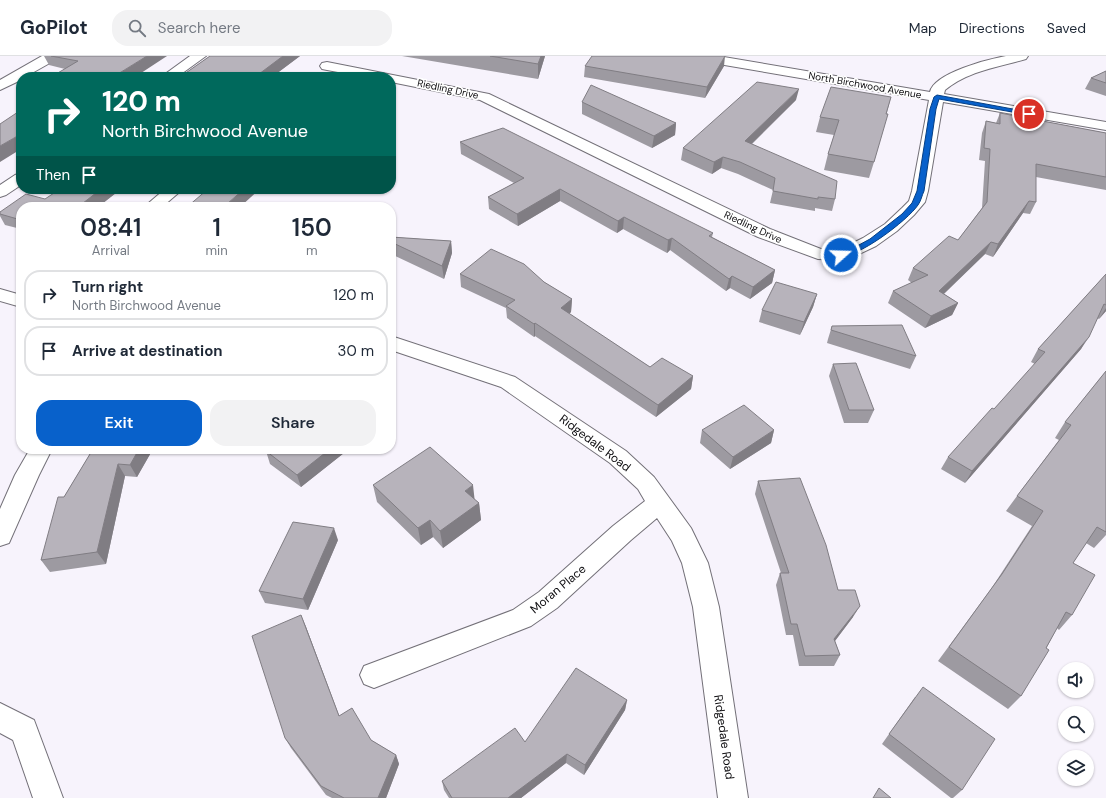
<!DOCTYPE html>
<style>
:root{--surface:#fff;--page:#f2f2f3;--text:#1f2937;--muted:#747a83;--line:#e0e1e3;--accent:#0861cb}
body{margin:0;font-family:"DM Sans",sans-serif;background:var(--page);color:var(--text);height:100vh;display:flex;flex-direction:column;font-size:15px;white-space:nowrap}
*{box-sizing:border-box;margin:0}
p{font-size:13px;color:var(--muted)}
.icon{flex:none;width:22px;height:22px;fill:none;stroke:currentColor;stroke-width:2;stroke-linecap:round;stroke-linejoin:round}
.map{position:relative;flex:1;overflow:hidden}
.drawer{position:absolute;left:16px;top:146px;width:380px;height:252px;display:flex;flex-direction:column;background:var(--surface);border-radius:16px;box-shadow:0 1px 3px #0004}
.drawer>*{flex:none}
.guide{position:absolute;left:16px;top:16px;width:380px;height:122px;border-radius:16px;box-shadow:0 1px 3px #0004;background:#00695c;color:#fff;overflow:hidden}
.fabs{position:absolute;left:1058px;top:606px;display:grid;gap:8px}
.fabs a{display:grid;place-items:center;width:36px;height:36px;border-radius:50%;background:var(--surface);box-shadow:0 1px 3px #0004;font-size:20px}
.pin{position:absolute;display:grid;place-items:center;width:34px;height:34px;color:#fff;margin:-17px;border:2px solid #fff;border-radius:50%;box-shadow:0 1px 4px #0007}
.me{position:absolute;width:44px;margin:-22px;rotate:70deg;stroke-linejoin:round;filter:drop-shadow(0 0 3px #0008)}
.turn{display:flex;align-items:center;gap:14px;height:84px;padding:0 20px;font-size:18px}
.turn .icon{width:52px;height:52px;stroke-width:2.5}
.turn b{display:block;font-size:28px;line-height:34px}
.then{display:flex;align-items:center;height:38px;padding:0 20px;background:#0003;gap:8px;font-size:15px}
.eta{display:flex;justify-content:space-evenly;align-items:center;height:68px;text-align:center}
.eta b{font-size:24px;font-weight:600;line-height:28px}
.primary-button{display:flex;gap:8px;margin-top:auto;padding:8px 20px}
.primary-button a{flex:1;height:46px;border-radius:16px;background:var(--accent);color:#fff;font-size:16px;font-weight:600;line-height:46px;text-align:center}
.primary-button a+a{background:var(--page);color:var(--text)}
ul{padding:0;list-style:none}
li{display:flex;align-items:center;gap:12px;height:50px;margin:0 8px 6px;padding:0 12px;border:2px solid var(--line);border-radius:16px}
li div{flex:1}
li b{display:block;font-size:15px}
li em{font-style:normal}
header{display:flex;align-items:center;gap:24px;box-sizing:border-box;height:56px;padding:0 20px;background:var(--surface);border-bottom:1px solid var(--line)}
header strong{font-size:19px}
nav{display:flex;gap:22px;margin-inline-start:auto;font-size:14px}
.search{width:280px;height:36px;background:var(--page);display:flex;align-items:center;gap:10px;box-sizing:border-box;padding:0 14px;border-radius:16px;color:var(--muted);font-size:15px}
.map>svg:first-child{display:block}
.lines{fill:none;stroke-linecap:round;stroke-linejoin:round}
.minor-casing{stroke:#737078;stroke-width:2}
.minor{fill:#fff;fill-rule:evenodd}
.wall{fill:#9d9aa1}
.shaded-wall{fill:#807d83}
.building{fill:#b7b3bb;stroke:#807d83}
.route{fill:#0861cb;stroke:#053f84}
.labels{text-anchor:middle;dominant-baseline:central;stroke-width:3.5;stroke-linejoin:round;paint-order:stroke}
.far-street-label{font-size:10px;fill:#0d0c0f;stroke:#fff}
.street-label{font-size:12px;fill:#0d0c0f;stroke:#fff}
</style>
<header>
<strong>GoPilot</strong>
<div class="search"><svg class="icon" aria-label="search" viewBox="0 0 24 24"><circle cx="10" cy="10" r="6"/><path d="M15 15l6 6"/></svg>Search here</div>
<nav><a>Map</a><a>Directions</a><a>Saved</a></nav>
</header>
<div class="map">
<svg width="1106" height="742" viewBox="0 0 1106 742">
<rect width="100%" height="100%" fill="#f7f3fc"/>
<g class="lines">
<g class="minor-casing">
<path id="minor" d="M42,0H59L57,3L25,21H21V24L0,34V24Z
M190,0H206L177,21H161Z
M688,0H718L930,36C934,17 989,3 1006,0C1013,0 1021,0 1028,0L1026,3C998,11 968,15 945,34L944,38L1106,66V74L943,46L928,135L925,146L914,159L897,175L876,190L855,200L840,204L818,203L758,181L480,44L391,26V21H365L327,14L322,13L320,10L322,7L327,6L489,38L770,173L821,193L839,194L863,182L885,168L902,152L909,145L912,135L929,44L695,4L690,3Z
M21,117V129L6,139L0,141V129L15,119Z
M165,133H183L162,151H144Z
M0,233L21,239V251L0,245Z
M391,280L515,321L626,395L654,421L691,472L708,507L719,551L748,742H718L693,551L682,507L672,485L657,462L631,484L557,552L531,570L374,632L364,628L360,619L364,610L513,554L539,536L613,470L645,445L638,433L610,407L501,331L391,294Z
M30,393H52L39,419L9,487L0,490V453L15,419Z
M0,647L34,664L63,742H33L13,684L0,677Z"/>
</g>
<use href="#minor" class="minor"/>
</g>
<path class="wall" d="M44,0H167L65,13L49,9Z
M210,0H300L272,21H180Z
M402,0H545L538,23Z
M585,10H724L705,42L584,21Z
M1106,15V40L1085,33L1091,22Z
M891,41L874,106L869,122L824,114L828,98L834,79L816,76L820,61Z
M796,44L752,88L835,143L832,155L815,152V155L770,147L773,134L738,118L721,112L712,118L681,104L683,92Z
M582,46L676,67L675,79L652,92L582,58Z
M1000,57L1106,77V134L1036,121V146L1030,158L1023,157L993,201L985,198L944,238L958,247L952,259L925,272L888,247L893,235L912,227L908,224L913,212L958,184L982,152L985,105L979,104L982,77L986,65L996,67Z
M460,86L713,177L712,181L775,214L772,227L750,243L730,232L726,235L670,194L667,197L623,173L617,177L560,145L518,170L489,153L488,141L514,127L461,98Z
M121,133L98,151H21V173L5,169L0,160V156L45,143Z
M391,181L451,185L452,197L444,223L391,198Z
M460,218L544,226L572,243L571,256L569,258L650,311L693,320L691,333L656,361L535,280L534,281L507,262L506,252L461,231Z
M1106,218V255L1099,263L1097,262L1081,293L965,427L941,413L948,401L994,353L1035,308L1031,306L1038,293Z
M817,238L813,251L800,279L759,266L762,254Z
M832,270L916,300L910,313L827,287L828,283Z
M833,308L874,354L868,367H844L829,320Z
M1106,315V479L1094,492L1086,487L1073,507L1072,559L1059,574L1057,572L1021,640L1008,653L938,605L991,533L1032,470L1006,455L1017,440L1059,384L1055,382L1065,366Z
M702,374H774L771,387L730,413L700,387Z
M93,393H153L137,421L125,420L106,508L50,516L41,504L64,441Z
M268,393H349L301,431L270,408L266,395Z
M758,425L838,534L853,561L835,585L840,599L834,610H799L793,579H786L776,529L780,517H781L755,438Z
M373,429L475,444L479,447L481,464L443,492L433,481L421,489L377,446Z
M338,484L308,554L265,547L259,535Z
M301,559L306,571L339,660L371,684L396,699L399,708L386,742H332L326,739L291,692L285,682Z
M915,641L962,734L953,742H951L882,688Z
M627,644L625,654L584,719L566,707L521,742H449L444,734L442,725L525,686Z"/>
<path class="shaded-wall" d="M147,0H167L135,21H113Z
M283,0H300L272,21H260L259,18Z
M541,0H545L538,23V8Z
M725,0L724,10L705,42L707,31Z
M255,17L256,21H250Z
M799,33L796,44L743,96L745,85Z
M394,36L395,46L391,50V38Z
M676,67L675,79L652,92L654,80Z
M21,78V93L0,106V90Z
M723,101L721,112L712,118L714,106Z
M101,133H121L98,151H78Z
M244,133H260L240,151L228,147Z
M560,133V145L518,170L517,158Z
M1029,145L1023,157L993,201L998,188Z
M624,161L623,173L617,177L618,165Z
M672,182L670,194L667,197L668,184Z
M451,185L452,197L444,223L442,210Z
M991,186L985,198L934,247L939,235Z
M775,214L772,227L750,243L753,231Z
M732,220L730,232L726,235L729,223Z
M817,238L813,251L800,279L804,266Z
M572,243L571,256L561,265V252Z
M958,247L952,259L925,272L931,260Z
M1106,252V255L1099,263Z
M535,267V280L534,281V268Z
M1089,281L1081,293L965,427L972,415Z
M693,320L691,333L656,361L658,349Z
M774,374L771,387L730,413L733,401Z
M139,393H153L137,421L130,409Z
M330,393H349L301,431L297,419Z
M118,408L125,420L106,508L97,496Z
M473,429L475,447L465,435Z
M479,447L481,464L443,492L440,475Z
M430,464L433,481L421,489L418,472Z
M334,472L338,484L308,554L303,543Z
M860,550L853,561L828,594L834,583Z
M301,559L306,571L343,670L339,660Z
M627,644L625,654L584,719L585,709Z
M567,698L566,707L521,742H508Z
M396,699L399,708L386,742H378Z"/>
<path class="building" d="M51,0H147L113,21H51L78,5Z
M210,0H283L259,18L255,17L250,21H180Z
M490,0H541L538,8Z
M592,0H725L707,31L585,10Z
M1106,15V27L1091,22Z
M757,26L799,33L745,85L837,125L835,143L818,141V143L773,135L775,122L740,106L723,101L714,106L683,92Z
M591,29L676,67L654,80L582,46Z
M831,31L891,41L886,58H888L874,106L828,98L839,64L820,61Z
M21,54V78L0,90V68Z
M1000,57L1106,77V121L1036,108V146L1029,145L998,188L991,186L939,235L958,247L931,260L893,235L928,219L913,212L949,180L958,184L987,146L990,93L984,92L986,65L1000,68Z
M503,72L713,177L709,180L775,214L753,231L732,220L729,223L672,182L668,184L624,161L618,165L560,133L517,158L488,141L524,122L460,86Z
M60,133H101L78,151H21V164L0,158V156L26,138L45,143Z
M208,133H244L228,147L249,151H187Z
M391,181L451,185L442,210L391,186Z
M491,193L524,208L544,226L572,243L561,252L650,311L662,302L693,320L658,349L535,267L534,268L506,250L515,244L460,218Z
M1106,218V249L1104,248L1089,281L972,415L948,401L992,352L994,353L1045,296L1038,293Z
M776,226L817,238L804,266L762,254Z
M902,269L916,300L831,274L832,270Z
M856,307L874,354H849L833,308Z
M1106,315V476L1097,471L1073,507L1095,519L1072,559L1066,556L1046,592L1049,594L1021,640L949,591L1002,518L1043,455L1017,440L1071,369L1065,366Z
M744,349L774,374L733,401L702,374Z
M430,391L473,429L465,435L479,447L440,475L430,464L418,472L373,429Z
M93,393H139L130,409L118,408L97,496L41,504L58,441H64Z
M268,393H330L297,419L266,395Z
M800,422L826,489L838,534H855L860,550L834,583L840,599L805,600L797,568H791L780,517H789L758,425Z
M293,466L334,472L303,543L259,535Z
M301,559L339,660L352,652L371,684L396,699L378,742H344L321,730L285,682L252,580Z
M576,612L627,644L585,709L567,698L508,742H452L442,725L515,672L525,686Z
M923,631L995,683L962,734L889,678Z
M879,732L891,742H873Z"/>
<path class="route" d="M937,39L1029,56L1032,58L1029,59L939,43L936,53L924,135C922,139 921,145 918,149C908,164 856,204 838,200V197L857,190L870,183L902,158L912,147L917,135L930,53L934,41Z"/>
<g class="labels">
<g class="far-street-label">
<text transform="translate(865 29) rotate(10)">North Birchwood Avenue</text>
<text transform="translate(448 33) rotate(12)">Riedling Drive</text>
<text transform="translate(753 171) rotate(25)">Riedling Drive</text>
</g>
<g class="street-label">
<text transform="translate(595 387) rotate(37)">Ridgedale Road</text>
<text transform="translate(558 533) rotate(-40)">Moran Place</text>
<text transform="translate(724 681) rotate(82)">Ridgedale Road</text>
</g>
</g>
</svg>
<div class="fabs">
<a><svg class="icon" aria-label="sound" viewBox="0 0 24 24"><path d="M4 9h4l5-4v14l-5-4H4zM17 9q2 3 0 6"/></svg></a>
<a><svg class="icon" aria-label="search" viewBox="0 0 24 24"><circle cx="10" cy="10" r="6"/><path d="M15 15l6 6"/></svg></a>
<a><svg class="icon" aria-label="layers" viewBox="0 0 24 24"><path d="M12 4l9 5-9 5-9-5zM3 14l9 5 9-5"/></svg></a>
</div>
<div class="pin" style="left:1029px;top:58px;background:#d93025"><svg class="icon" aria-label="arrive" viewBox="0 0 24 24"><path d="M6 21V4h12l-3 4 3 4H6"/></svg></div>
<svg class="me" style="left:841px;top:199px" viewBox="-20 -20 40 40"><circle r="17" fill="#0861cb" stroke="#fff" stroke-width="3"/><path d="M0-11L8 9 0 5-8 9z" fill="#fff"/></svg>
<div class="guide">
<div class="turn"><svg class="icon" aria-label="right" viewBox="0 0 24 24"><path d="M7 20v-9h11M14 6l5 5-5 5"/></svg><div><b>120 m</b>North Birchwood Avenue</div></div>
<div class="then">Then<svg class="icon" aria-label="arrive" viewBox="0 0 24 24"><path d="M6 21V4h12l-3 4 3 4H6"/></svg></div>
</div>
<section class="drawer">
<div class="eta">
<div><b>08:41</b><p>Arrival</p></div>
<div><b>1</b><p>min</p></div>
<div><b>150</b><p>m</p></div>
</div>
<ul>
<li><svg class="icon" aria-label="right" viewBox="0 0 24 24"><path d="M7 20v-9h11M14 6l5 5-5 5"/></svg><div><b>Turn right</b><p>North Birchwood Avenue</p></div><em>120 m</em></li>
<li><svg class="icon" aria-label="arrive" viewBox="0 0 24 24"><path d="M6 21V4h12l-3 4 3 4H6"/></svg><div><b>Arrive at destination</b></div><em>30 m</em></li>
</ul>
<div class="primary-button"><a>Exit</a><a>Share</a></div>
</section>
</div>
